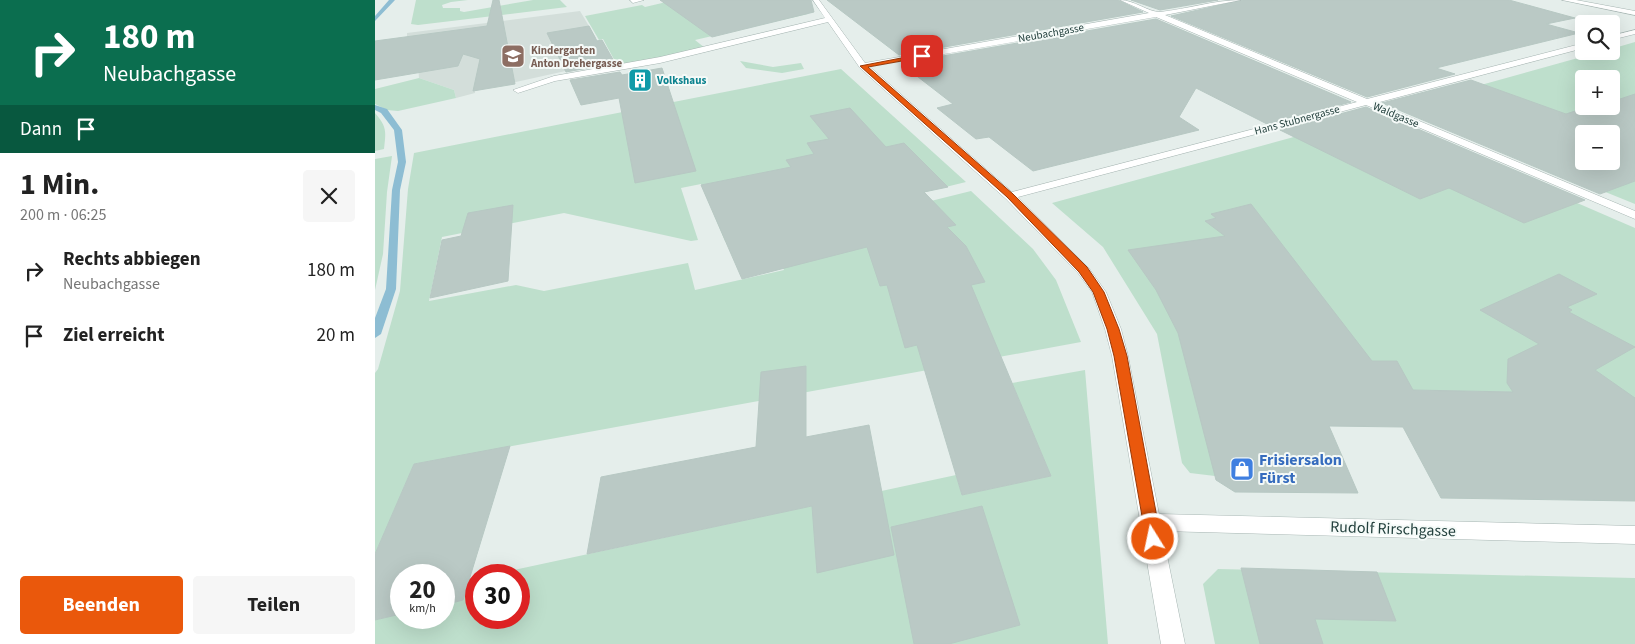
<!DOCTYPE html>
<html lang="de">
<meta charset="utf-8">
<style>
:root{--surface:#fff;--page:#f6f6f6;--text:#222;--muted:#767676;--accent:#ea580c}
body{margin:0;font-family:"Source Sans 3",sans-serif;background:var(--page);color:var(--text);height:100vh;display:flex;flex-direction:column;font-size:19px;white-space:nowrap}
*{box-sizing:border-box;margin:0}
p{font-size:16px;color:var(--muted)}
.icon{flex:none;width:28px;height:28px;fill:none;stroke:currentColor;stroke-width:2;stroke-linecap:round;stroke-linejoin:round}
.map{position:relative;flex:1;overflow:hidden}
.panel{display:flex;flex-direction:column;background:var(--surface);width:375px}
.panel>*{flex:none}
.guide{background:#0b6e4f;color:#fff;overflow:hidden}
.controls{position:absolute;left:1200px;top:15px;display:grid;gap:10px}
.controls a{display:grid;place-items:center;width:45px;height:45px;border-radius:5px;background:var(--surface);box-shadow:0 5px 20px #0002;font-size:25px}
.speed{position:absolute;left:15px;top:564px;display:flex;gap:10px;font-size:25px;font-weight:700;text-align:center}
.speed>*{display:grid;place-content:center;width:65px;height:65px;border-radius:50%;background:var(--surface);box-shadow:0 5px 20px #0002;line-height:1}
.speed small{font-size:12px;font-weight:400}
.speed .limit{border:8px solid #d22;background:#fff;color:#111}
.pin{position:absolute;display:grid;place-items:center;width:42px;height:42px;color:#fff;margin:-21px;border-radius:10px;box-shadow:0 2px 8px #0006}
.me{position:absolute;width:55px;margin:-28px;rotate:350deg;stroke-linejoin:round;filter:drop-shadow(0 0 4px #0008)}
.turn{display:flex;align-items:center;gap:18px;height:105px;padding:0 20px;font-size:22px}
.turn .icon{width:65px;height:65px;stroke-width:2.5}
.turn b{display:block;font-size:35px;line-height:42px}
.then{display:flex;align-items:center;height:48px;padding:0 20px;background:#0003;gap:10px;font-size:19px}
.round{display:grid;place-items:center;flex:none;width:52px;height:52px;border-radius:5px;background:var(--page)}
.head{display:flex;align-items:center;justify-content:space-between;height:85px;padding:0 20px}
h1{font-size:30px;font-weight:700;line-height:38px}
.button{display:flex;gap:10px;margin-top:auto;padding:10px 20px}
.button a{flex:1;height:58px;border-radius:5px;background:var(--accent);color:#fff;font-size:20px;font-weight:700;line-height:58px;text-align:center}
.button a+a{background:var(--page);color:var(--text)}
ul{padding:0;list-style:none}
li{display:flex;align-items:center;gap:15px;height:65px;padding:0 20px}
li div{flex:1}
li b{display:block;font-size:19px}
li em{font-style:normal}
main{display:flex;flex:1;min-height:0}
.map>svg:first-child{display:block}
.built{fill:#d3deda}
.green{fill:#bedfcc;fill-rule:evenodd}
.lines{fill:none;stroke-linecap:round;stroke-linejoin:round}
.stream{fill:#8dbdd3;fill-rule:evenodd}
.building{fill:#bac9c5;stroke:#b7c8c3;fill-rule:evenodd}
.minor-casing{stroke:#a7b6b3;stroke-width:1}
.minor{fill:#fff;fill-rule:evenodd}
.route{fill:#ea580c;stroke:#983908}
.labels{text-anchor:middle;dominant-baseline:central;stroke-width:4;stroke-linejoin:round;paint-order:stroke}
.far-street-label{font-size:11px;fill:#23403d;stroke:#f5faf8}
.far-education-label{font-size:11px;font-weight:bold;fill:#785e54;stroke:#f5faf8;text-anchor:start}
.far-culture-label{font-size:11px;font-weight:bold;fill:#0d838f;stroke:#f5faf8;text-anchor:start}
.near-shop-label{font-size:16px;font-weight:bold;fill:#366cbe;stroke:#f5faf8;text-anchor:start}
.near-street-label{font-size:16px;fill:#23403d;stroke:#f5faf8}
</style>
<main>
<section class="panel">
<div class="guide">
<div class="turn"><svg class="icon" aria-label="right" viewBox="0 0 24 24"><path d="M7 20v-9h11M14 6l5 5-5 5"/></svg><div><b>180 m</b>Neubachgasse</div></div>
<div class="then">Dann<svg class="icon" aria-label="arrive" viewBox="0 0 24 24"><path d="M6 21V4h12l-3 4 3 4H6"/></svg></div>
</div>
<div class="head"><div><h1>1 Min.</h1><p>200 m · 06:25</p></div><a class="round"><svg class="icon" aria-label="close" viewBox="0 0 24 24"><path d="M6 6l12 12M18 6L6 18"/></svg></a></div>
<ul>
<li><svg class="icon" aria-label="right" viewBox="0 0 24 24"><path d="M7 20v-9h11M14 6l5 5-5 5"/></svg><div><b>Rechts abbiegen</b><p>Neubachgasse</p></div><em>180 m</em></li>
<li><svg class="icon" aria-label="arrive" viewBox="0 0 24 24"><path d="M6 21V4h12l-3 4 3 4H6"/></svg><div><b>Ziel erreicht</b></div><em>20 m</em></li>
</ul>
<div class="button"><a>Beenden</a><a>Teilen</a></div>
</section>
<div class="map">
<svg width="1260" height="644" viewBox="0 0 1260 644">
<rect width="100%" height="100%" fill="#e5eeeb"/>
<path class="built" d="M205,11L221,38L214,39L215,41L227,40L233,53L195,70L100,91V93L81,98L79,90L44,78L42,51L32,37V33Z"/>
<path class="green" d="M41,0H93L76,2L67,5L68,8H85V11L89,12L158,0H185L192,7L43,25L36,24Z
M300,0H425L433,14L320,40L330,48L297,56L242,65L228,39L224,40L210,16L267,5L270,7Z
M1260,42V204L1023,108L1228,51H1236V49ZM1209,79H1236V106H1209ZM1209,134H1236V161H1209Z
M365,61L398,67L426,63L429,69L407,73L371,68Z
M466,69L591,182L350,241L326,184L306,188L323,240L316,241L189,213L67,237L54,301L141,285L169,291L313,263L320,290L409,270L402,253L403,239L596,191L658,249L681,280L706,342L39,464L0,554V373L3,369L25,291L33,189L39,153Z
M44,78L79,90L81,98L23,111L12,110L0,104V89Z
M0,113C12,127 11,131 9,149L0,151Z
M999,115L1260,228V501L1217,500L1138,392L923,388L840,476L815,473L807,463L782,334L728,247L677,203Z
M17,156L12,192L8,254L0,290V159Z
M710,370L733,644H0V620L26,614V618H69V605L88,600L94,579L101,578V618H144V575H115L581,475L587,495L676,476L637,383Z
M843,569L1260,578V644H840L828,584Z"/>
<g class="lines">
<path class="stream" d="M14,0H20L0,21V16Z
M0,105L12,109L27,130L31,162L25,190L21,289L6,334L0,338V318L11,289L17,190L23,162L19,130L6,113L0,110Z"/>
</g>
<path class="building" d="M118,0H124L140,84L98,91L105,59L88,54L83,66L0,80V41L112,26Z
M285,0H436L439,12L337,37Z
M452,0H743L768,12L524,55Z
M756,0H843L785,10Z
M868,0H1134L1200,18L1171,24L1204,33L1061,68L1080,74L992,97L796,16Z
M781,19L976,102L892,124L821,88L804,117L824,130L658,171L614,137L601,139L562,108L578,104L534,70L541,68L533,62Z
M214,26L222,41L227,40L240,63L191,72L172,33Z
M287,68L321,171L260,183L244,98L206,105L195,80L245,72L247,75Z
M1096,80L1191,114L1209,108V110L1221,106H1236V102L1260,94V181L1225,194L1007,103ZM1209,134H1236V161H1209Z
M991,107L1210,200L1149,223L1074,188L1045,199L905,130Z
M475,108L511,147L529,143L573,187L549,192L581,225L572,227L591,246L610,282L596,285L676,476L587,495L542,345L530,348L512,285L505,286L492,247L367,279L326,185L416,167L411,160L439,154L432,143L454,139L435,116Z
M876,204L997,361H1022L1038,390L1138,392L1132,383L1133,359L1164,344L1105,310L1184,274L1222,294L1192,307L1197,310L1194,312L1260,347L1220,370L1260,398V501L1066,498L1028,427L954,426L983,493L860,492L841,480L803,333L781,290L753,250L850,236L830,221L841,218L836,214Z
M138,205L133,281L55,298L67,240L86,236L93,213Z
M431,366V437L494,425L519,555L442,573L437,506L212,554L226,477L381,447L386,372Z
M135,446L88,600L69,605V575H26V614L0,620V554L39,464Z
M607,506L645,625L574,644H539L516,527Z
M866,568L1002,572L1021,621L940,619L948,644H885Z"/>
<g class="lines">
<g class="minor-casing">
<path id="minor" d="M255,0H269L258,3Z
M438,0H444L490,63L774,13L745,0C759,0 773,12 785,12C813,9 839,0 866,0L790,15L992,99L1209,43V48L1001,103L1260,211V219L991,105L643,197L713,267L731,292L746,329L753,356L784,514L1260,526V544L787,531L810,644H786L737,356L730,329L717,292L703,273L631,199L485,68L453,22L285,63L180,81L143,93L138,90L179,76L285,57L450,18ZM781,17L982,102L637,192L495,67Z
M1187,0H1201L1260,11V15Z
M1260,30V34L1236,40V36Z"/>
</g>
<use href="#minor" class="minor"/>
</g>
<path class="route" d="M547,54L550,56L549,57L493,67L638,194L712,267L729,292L744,329L752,356L786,539L784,544L778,546L773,544L771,539L739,356L732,329L718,292L704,272L632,197L485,66Z"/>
<defs>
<g id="school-square" transform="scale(1.25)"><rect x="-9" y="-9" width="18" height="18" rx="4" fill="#8d6e63" stroke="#f5faf8"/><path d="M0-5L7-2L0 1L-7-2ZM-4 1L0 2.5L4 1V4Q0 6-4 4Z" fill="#fff"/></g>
<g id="building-square" transform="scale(1.25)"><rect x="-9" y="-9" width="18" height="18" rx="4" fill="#0f9aa8" stroke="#f5faf8"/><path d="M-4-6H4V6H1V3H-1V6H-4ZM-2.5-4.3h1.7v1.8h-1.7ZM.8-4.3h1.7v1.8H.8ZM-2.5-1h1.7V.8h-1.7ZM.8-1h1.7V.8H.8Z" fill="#fff"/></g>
<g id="shop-square" transform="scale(1.25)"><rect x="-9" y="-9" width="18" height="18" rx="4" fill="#3f7fe0" stroke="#f5faf8"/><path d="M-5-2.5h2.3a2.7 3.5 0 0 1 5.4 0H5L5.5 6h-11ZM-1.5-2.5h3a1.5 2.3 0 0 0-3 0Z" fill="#fff"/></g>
</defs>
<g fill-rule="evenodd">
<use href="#school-square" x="138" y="56"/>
<use href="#building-square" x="265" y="80"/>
<use href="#shop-square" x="867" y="469"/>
</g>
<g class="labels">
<g class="far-street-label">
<text transform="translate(676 33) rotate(-10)">Neubachgasse</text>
<text transform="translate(1021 115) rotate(23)">Waldgasse</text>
<text transform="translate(922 120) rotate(-15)">Hans Stubnergasse</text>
</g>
<g class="far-education-label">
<text x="156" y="50">Kindergarten<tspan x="156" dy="13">Anton Drehergasse</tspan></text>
</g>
<g class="far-culture-label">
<text x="282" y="80">Volkshaus</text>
</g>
<g class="near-shop-label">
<text x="884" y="460">Frisiersalon<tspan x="884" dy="18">Fürst</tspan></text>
</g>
<g class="near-street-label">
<text transform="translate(1018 529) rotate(2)">Rudolf Rirschgasse</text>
</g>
</g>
</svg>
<div class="controls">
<a><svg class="icon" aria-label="search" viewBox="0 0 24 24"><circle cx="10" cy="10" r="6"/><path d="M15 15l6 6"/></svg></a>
<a>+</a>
<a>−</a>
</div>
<div class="speed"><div>20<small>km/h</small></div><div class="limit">30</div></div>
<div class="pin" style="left:547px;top:56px;background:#d93025"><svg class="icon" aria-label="arrive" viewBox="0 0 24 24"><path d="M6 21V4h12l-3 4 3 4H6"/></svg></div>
<svg class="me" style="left:778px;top:539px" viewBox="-20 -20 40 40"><circle r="17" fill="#ea580c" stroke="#fff" stroke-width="3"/><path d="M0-11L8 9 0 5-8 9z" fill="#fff"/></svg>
</div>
</main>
